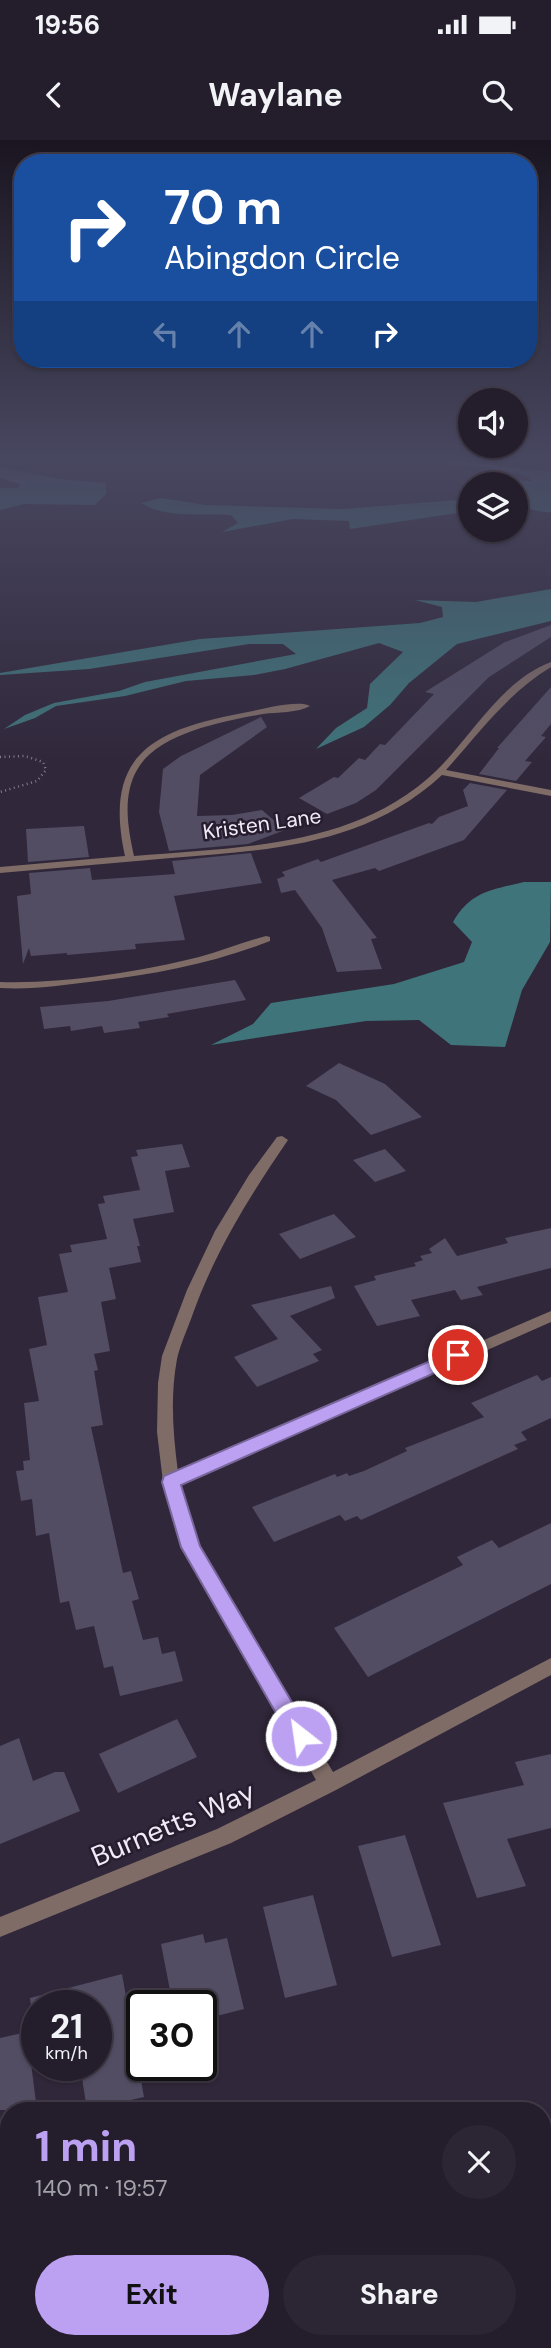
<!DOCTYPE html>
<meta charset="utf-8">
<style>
:root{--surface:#241d2c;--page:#2c2634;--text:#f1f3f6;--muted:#a3a2a9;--line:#413b48;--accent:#bca0f2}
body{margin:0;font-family:"DM Sans",sans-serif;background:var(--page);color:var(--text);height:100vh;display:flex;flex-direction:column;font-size:26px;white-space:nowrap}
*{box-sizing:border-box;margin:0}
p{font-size:23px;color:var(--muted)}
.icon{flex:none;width:38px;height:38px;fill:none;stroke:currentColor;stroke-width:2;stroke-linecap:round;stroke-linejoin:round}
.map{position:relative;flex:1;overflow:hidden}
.panel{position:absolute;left:0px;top:1962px;width:551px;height:247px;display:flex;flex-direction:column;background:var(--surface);border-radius:28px 28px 0 0;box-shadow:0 2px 5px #0004,0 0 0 2px var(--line)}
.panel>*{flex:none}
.top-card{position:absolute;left:14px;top:14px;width:523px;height:214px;border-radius:28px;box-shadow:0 2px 5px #0004,0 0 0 2px var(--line);background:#1a4fa0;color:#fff;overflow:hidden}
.buttons{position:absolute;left:458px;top:248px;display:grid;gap:14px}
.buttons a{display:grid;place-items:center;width:70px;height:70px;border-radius:50%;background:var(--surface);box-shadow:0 2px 5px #0004,0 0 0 2px var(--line);font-size:35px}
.speed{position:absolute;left:21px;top:1850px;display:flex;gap:14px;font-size:35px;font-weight:700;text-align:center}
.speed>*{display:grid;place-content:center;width:91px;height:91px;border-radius:50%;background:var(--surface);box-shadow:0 2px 5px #0004,0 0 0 2px var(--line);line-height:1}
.speed small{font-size:18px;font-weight:400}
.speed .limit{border:4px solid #111;border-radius:10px;background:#fff;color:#111}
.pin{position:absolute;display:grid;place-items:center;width:60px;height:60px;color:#fff;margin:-30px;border:4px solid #fff;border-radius:50%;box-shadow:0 2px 7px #0007}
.me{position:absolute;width:77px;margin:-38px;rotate:330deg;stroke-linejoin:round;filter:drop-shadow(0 0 5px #0008)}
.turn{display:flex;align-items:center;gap:24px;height:147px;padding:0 35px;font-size:32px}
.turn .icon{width:91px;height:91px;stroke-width:2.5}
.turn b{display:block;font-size:49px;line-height:60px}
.lanes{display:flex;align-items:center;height:66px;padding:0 35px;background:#0003;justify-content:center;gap:35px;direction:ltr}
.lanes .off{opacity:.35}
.round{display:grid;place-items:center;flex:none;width:74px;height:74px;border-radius:37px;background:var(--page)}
.headline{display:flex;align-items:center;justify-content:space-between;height:119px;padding:0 35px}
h1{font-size:42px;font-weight:700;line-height:52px;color:var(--accent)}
.primary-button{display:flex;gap:14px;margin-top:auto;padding:14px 35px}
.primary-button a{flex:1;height:80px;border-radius:42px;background:var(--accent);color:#111;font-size:28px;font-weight:700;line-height:80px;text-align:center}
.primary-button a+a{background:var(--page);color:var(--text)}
.status{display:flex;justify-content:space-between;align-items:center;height:49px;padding:0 35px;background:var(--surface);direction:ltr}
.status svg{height:19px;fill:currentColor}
header{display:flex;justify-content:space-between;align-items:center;height:91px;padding:0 35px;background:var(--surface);font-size:32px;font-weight:700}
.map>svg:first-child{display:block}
.water{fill:#3f747a}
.building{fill:#524d63}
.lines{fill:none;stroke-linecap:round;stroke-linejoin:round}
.path{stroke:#857d8d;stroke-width:2.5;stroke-dasharray:1 3.5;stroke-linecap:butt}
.minor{fill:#7f6c67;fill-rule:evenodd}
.route{fill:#bca0f2;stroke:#7a689d;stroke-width:2}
.labels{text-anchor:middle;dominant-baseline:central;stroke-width:5;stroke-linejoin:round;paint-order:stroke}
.far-street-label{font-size:21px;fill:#f0e9f6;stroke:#271d2f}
.near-street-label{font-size:28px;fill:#f0e9f6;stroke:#271d2f}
</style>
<div class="status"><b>19:56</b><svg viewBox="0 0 49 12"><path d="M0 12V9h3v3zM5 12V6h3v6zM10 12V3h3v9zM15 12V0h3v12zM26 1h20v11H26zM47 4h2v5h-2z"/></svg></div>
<header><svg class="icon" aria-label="back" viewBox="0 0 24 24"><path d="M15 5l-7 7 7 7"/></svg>Waylane<svg class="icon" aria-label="search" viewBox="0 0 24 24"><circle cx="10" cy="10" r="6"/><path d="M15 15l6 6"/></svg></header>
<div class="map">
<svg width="551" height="2208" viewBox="0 0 551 2208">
<rect width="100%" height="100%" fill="#30273a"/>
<path class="water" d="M454,321L551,332V372C538,374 529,366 516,367V345L460,343L482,340L532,341C517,326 454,326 430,322Z
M0,327L60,339L106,343V354L95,365L24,364L0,370V348H18L20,344L0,338Z
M161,358L206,365L342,369L471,359V371L350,389L349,381L293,379L222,392L238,383L231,375C202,373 167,379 141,363Z
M551,449V481L457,504L409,543L390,565L364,587L316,609L336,588L367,568L370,544L403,512L379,503L285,529L254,535L186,541L125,556L56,566L35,578L4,589L25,575L54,563L119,551L145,542L296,514L283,504H249L89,529L0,535V533L200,499L420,483L443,477L442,467L415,460L476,462Z
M524,742H551L550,802L522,850L505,907L451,905L419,880L366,881L211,905L253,884L271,863L394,844L464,822L472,802L453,782C471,751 491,750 524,742Z"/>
<path class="building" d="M551,485V497L489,537L376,650L356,663L327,674L299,658L334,637L338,638L359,618L365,620L380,604L385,605L434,554L425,552L505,502Z
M551,547V584L541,596L546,597L525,621L532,622L516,641L479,634L499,608H497Z
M261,577L267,587L200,635L197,676L232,675L262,670L285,690L248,704L169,711L159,672L163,629L181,616Z
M470,643L507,650L464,700L379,731L375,728L332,740L377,798L371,799L382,829L337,832L322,788L295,750L281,753L277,739L285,736L282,732L318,719L321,722L429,683L432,684L439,677L468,666L463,650Z
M84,686L89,717L28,722L26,689Z
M251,713L262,743L174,756L185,800L135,804L136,809L67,815V813L31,816L29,808L23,824L17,756L31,754L29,733L90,728L92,740L175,734L172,721Z
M235,840L246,860L167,874L169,877L138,882L140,888L104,893L102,886L71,891L70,886L44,889L40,867L108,861Z
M339,923L385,944L422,977L371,995L336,960L306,946Z
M182,1004L190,1027L165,1031L174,1072L133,1079L140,1106H137L141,1122L109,1128L116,1159L101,1162L110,1211L94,1214L98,1230L94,1231L103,1285L91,1287L123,1433L131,1431L139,1459L132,1461L143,1500L158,1497L162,1514L175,1511L183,1541L120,1556L113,1526L104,1528L94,1486L76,1490L69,1461L60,1463L49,1393L36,1396L32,1359L21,1361L16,1331L24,1330L23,1321L30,1320L24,1263L39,1261L29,1209L47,1205L38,1157L68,1152L59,1114L72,1112L70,1105L107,1099L98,1064L105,1063L103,1056L140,1050L131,1017L138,1016L136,1010Z
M385,1009L406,1031L375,1042L353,1020Z
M334,1074L356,1097L300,1119L279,1094Z
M551,1088V1128L477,1147L483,1155L461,1160L455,1150L411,1160L420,1176L377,1186L354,1146L376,1140L374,1136L416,1126L414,1123L423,1120L420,1116L432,1113L429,1109L445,1098L457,1116L508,1103L505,1098Z
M331,1146L335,1158L290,1176L322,1210L313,1214L319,1221L257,1247L234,1217L278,1199L251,1165Z
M537,1235L542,1241L551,1237V1278L521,1292L527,1300L514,1305L518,1309L361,1380L357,1376L345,1381L340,1375L274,1402L252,1367L335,1334L337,1337L347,1333L349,1336L364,1331L407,1311L405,1308L484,1277L471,1263Z
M551,1383V1444L368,1537L334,1488L463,1425L457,1417L492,1400L499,1408Z
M177,1579L197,1617L118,1653L99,1614Z
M19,1598L33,1641L55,1632H64L80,1671L0,1704V1606Z
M551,1614V1688L507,1699L526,1746L477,1758L443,1663L524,1645L515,1622Z
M405,1695L441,1805L392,1817L358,1706Z
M313,1755L337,1845L285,1858L263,1767Z
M203,1794L205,1803L227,1798L244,1869L201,1880V1866H173L161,1804Z
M122,1834L144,1957L87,1970L80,1925H96V1866H31L30,1858Z
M27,1892L37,1970H0V1898Z"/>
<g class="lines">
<path class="path" d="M0,617L25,616L43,622L46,630L37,641L0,652"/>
<path class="minor" d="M551,522V527C508,553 479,593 446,630L551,650V656L442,635C365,706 270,710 171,718C114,723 57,728 0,733V727L125,716C101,608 161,588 253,571C266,568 300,560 310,566C298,573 277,572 263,574C224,581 157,593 137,630C122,656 128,689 134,716C239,707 355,708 436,631C473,595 501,541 551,522Z
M266,796L270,797V801C213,823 156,834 97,841C64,845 33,850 0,848V842C61,844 140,832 199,817C222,811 243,802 266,796Z
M282,996L288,1000C249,1057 214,1113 191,1179C186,1192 180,1206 177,1219C170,1257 173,1294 178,1332L551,1171V1182L180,1345L198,1406L333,1632L551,1518V1535L336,1650L231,1703L0,1797V1777L217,1689L316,1640L181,1407L163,1342L157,1292L158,1243L162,1216L187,1150L215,1091L249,1035L277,997Z"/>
</g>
<linearGradient id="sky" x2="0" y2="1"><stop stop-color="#1a1520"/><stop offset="0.51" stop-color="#484760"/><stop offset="1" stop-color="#484760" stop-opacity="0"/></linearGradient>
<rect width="551" height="625" fill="url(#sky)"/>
<path class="route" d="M458,1209L464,1211L467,1215L464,1220L181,1345L200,1406L312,1596L309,1603L301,1606L293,1603L181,1407L162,1342L164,1336Z"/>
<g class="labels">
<g class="far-street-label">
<text transform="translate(262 684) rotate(-8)">Kristen Lane</text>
</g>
<g class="near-street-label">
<text transform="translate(173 1684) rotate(-23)">Burnetts Way</text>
</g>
</g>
</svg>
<div class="buttons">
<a><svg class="icon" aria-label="sound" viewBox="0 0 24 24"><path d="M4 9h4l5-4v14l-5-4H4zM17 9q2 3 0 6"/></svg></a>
<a><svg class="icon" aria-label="layers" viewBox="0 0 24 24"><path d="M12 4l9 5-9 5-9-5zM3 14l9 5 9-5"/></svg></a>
</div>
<div class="speed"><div>21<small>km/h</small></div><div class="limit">30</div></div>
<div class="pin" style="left:458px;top:1215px;background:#d93025"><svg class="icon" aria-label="arrive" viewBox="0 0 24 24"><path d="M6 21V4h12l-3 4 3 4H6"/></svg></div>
<svg class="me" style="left:301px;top:1596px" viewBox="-20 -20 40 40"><circle r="17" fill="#bca0f2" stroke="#fff" stroke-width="3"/><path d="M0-11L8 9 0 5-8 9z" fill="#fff"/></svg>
<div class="top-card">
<div class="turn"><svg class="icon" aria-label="right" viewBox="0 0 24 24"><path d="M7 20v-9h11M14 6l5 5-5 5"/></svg><div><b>70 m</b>Abingdon Circle</div></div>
<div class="lanes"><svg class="icon off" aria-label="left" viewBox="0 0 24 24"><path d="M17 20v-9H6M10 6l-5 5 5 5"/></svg><svg class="icon off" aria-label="ahead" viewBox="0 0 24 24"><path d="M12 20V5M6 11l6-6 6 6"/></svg><svg class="icon off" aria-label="ahead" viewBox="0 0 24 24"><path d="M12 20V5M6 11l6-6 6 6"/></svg><svg class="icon" aria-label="right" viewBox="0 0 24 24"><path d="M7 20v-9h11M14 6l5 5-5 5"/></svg></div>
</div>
<section class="panel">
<div class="headline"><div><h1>1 min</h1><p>140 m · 19:57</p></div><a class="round"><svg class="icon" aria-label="close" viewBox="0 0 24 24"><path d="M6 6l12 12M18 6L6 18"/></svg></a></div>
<div class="primary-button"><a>Exit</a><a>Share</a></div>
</section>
</div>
